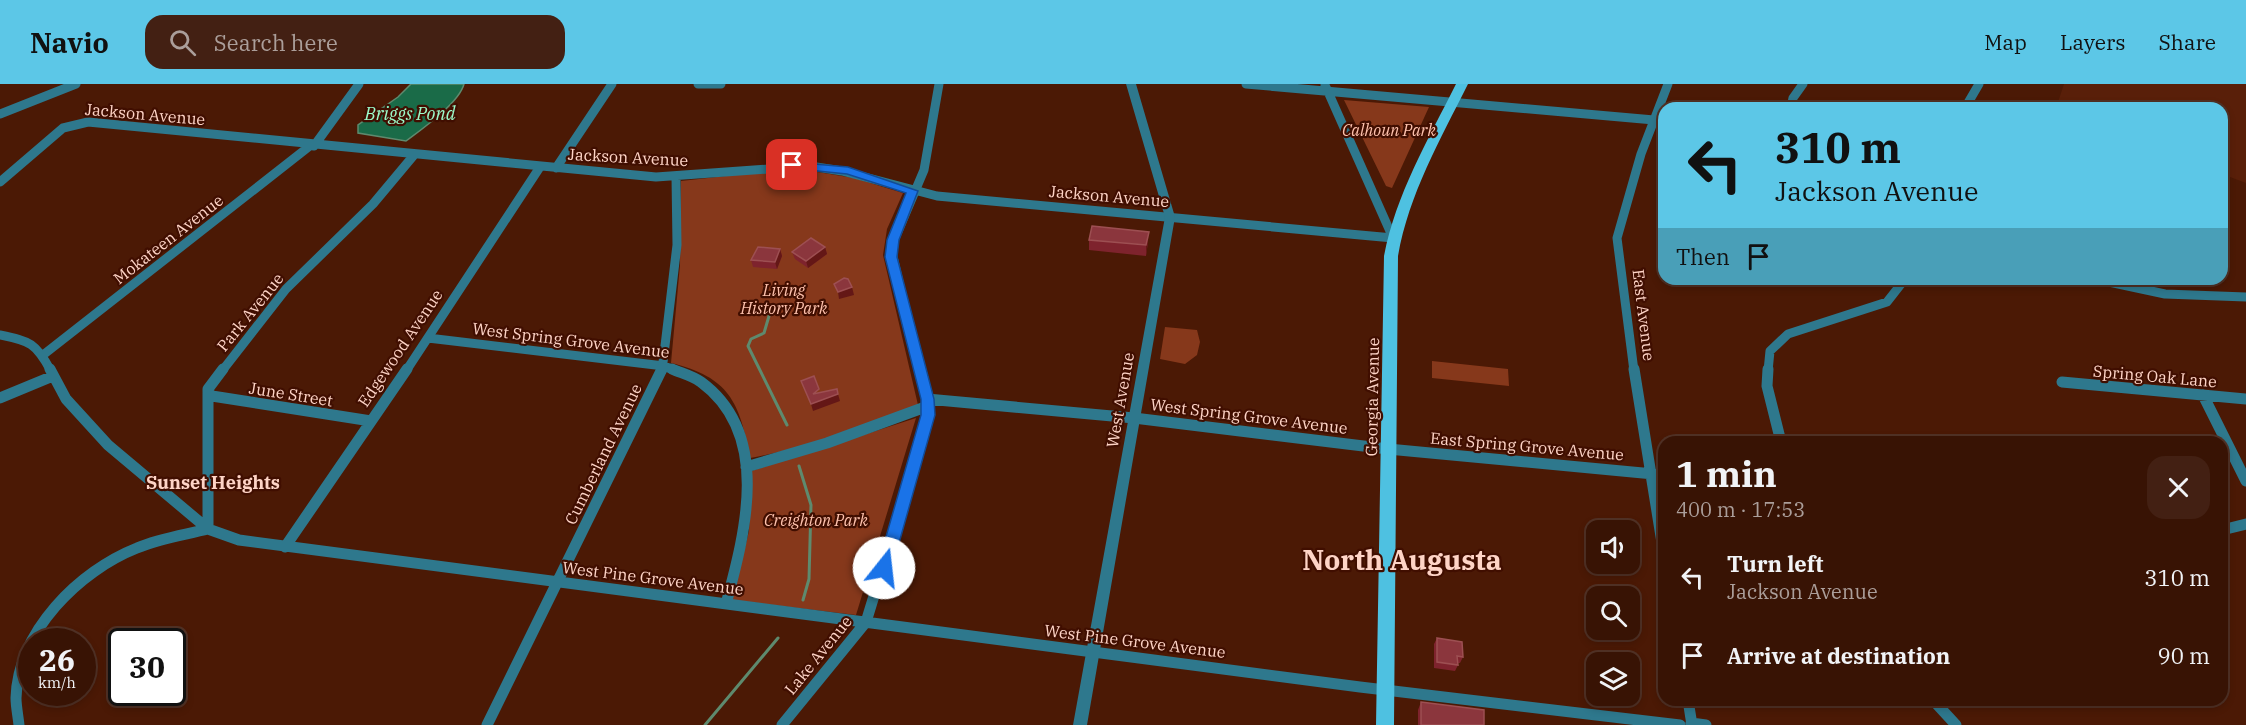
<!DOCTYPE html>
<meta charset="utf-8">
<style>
:root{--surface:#381304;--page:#432013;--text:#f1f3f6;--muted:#ab9e9a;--line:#523226;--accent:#5cc7e7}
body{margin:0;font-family:"IBM Plex Serif",serif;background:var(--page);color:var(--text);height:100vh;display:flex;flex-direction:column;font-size:22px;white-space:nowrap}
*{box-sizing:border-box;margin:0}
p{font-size:20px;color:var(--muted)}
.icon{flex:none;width:33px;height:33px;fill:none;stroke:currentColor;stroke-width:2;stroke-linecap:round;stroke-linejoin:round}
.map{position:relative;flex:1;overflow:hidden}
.panel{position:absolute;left:1658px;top:352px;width:570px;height:270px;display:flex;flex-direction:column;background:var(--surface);border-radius:18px;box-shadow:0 3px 9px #0003,0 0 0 2px var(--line)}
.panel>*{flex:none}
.top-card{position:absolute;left:1658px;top:18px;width:570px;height:183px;border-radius:18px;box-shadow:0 3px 9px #0003,0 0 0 2px var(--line);background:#5cc7e7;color:#111;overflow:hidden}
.controls{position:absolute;left:1586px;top:436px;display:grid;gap:12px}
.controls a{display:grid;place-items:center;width:54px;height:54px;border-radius:12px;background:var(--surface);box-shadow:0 3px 9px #0003,0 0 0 2px var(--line);font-size:30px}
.speed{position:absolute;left:18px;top:544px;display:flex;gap:12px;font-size:30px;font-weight:700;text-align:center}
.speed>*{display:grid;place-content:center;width:78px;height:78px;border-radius:50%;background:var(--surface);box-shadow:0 3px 9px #0003,0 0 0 2px var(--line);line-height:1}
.speed small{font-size:15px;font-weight:400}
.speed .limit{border:3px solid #111;border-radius:9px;background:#fff;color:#111}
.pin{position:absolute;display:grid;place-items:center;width:51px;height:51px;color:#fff;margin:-26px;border-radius:12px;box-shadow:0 3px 9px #0006}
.me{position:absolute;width:66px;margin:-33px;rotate:16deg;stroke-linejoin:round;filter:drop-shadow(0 0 4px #0008)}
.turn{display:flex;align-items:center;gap:21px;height:126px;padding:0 18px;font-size:27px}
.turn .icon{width:78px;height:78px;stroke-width:2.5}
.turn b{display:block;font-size:42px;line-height:51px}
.then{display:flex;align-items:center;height:57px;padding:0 18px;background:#0003;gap:12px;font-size:22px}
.round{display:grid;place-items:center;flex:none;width:63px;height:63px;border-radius:18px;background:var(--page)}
.head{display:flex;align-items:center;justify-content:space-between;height:102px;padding:0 18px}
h1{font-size:36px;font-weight:700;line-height:45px}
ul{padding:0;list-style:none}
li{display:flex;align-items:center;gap:18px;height:78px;padding:0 18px}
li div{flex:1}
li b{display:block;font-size:22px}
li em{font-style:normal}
header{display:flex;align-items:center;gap:36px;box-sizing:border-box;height:84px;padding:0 30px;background:var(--accent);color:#111}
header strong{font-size:28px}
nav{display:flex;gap:33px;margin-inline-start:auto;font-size:21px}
.search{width:420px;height:54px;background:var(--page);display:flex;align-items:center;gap:15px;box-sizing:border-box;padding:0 21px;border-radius:18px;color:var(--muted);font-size:22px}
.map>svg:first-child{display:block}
.built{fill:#591f09}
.green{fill:#86381b}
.water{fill:#1a6b48;stroke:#5e8a6e;stroke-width:1.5}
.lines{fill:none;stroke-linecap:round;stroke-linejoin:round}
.stream{stroke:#5e8a6e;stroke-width:3}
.minor-far1{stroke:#2e788d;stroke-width:9}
.minor{stroke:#2e788d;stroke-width:11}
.tertiary{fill:#2e788d;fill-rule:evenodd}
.primary{fill:#4ec1e1;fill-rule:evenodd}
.wall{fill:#7e232d}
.shaded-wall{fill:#641716}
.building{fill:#8b363d;stroke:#9d4f52;stroke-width:1.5}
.route{fill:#1a73e8;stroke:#114b97;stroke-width:1.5}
.labels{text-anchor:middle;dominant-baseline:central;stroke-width:4.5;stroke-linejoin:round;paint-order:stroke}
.street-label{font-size:16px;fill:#fed4c6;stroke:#400e00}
.park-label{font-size:16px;font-style:italic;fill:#fec2ad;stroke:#400e00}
.water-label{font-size:18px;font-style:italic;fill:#9cfac9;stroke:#400e00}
.neighbourhood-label{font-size:18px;font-weight:bold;fill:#fed4c6;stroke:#400e00}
.town-label{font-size:28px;font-weight:bold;fill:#fed4c6;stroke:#400e00}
</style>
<header>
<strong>Navio</strong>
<div class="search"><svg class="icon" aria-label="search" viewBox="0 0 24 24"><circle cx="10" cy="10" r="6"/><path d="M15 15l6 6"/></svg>Search here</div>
<nav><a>Map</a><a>Layers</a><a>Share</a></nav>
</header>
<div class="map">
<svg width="2246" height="641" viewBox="0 0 2246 641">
<rect width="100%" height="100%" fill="#4b1905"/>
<path class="built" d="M2064,0H2246V99L2222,90V24H2056Z"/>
<path class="green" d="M1344,16L1429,23L1392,104L1386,102Z
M805,86L854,94L903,109L887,145L883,171L918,321C864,341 808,364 750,374C740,318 729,293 671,279L680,181L681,97L771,87Z
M1165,243L1197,246L1200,258L1197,271L1185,280L1160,275Z
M1432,277L1508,285L1509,302L1432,294Z
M916,334L856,531L732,516L749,447L751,387Z"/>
<path class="water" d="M411,0H464C459,19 422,45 406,57L358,49V41L398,13Z"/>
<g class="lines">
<path class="stream" d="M769,232L764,249L751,255L748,262L787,341
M799,382L811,421L809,495L803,516
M705,641L778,554"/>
<path class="minor-far1" d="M698,0H721
M1246,0L1654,36
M1325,1L1393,154
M1791,24L1793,14L1803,0
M1965,24L1979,0
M0,30L76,0
M314,62L359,0
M556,84L612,0
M0,98L63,44L88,38L656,93L810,82L842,87L937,112L1393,154
M2095,195L2165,210L2246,213
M0,251C30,257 36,259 51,287
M428,254L664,282L676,287
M43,271L311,61
M222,287L286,205L373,120L414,71
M406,287L540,83
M662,287L677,161L676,93
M920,287L891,164L924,86L939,0
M1634,287L1617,154L1641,70L1668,0
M1768,287L1770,267L1788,250L1887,218L1905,195"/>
<path class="minor" d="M50,285L66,315L108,361L208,445L239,456L1360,603L1680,641
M672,285C681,289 693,292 701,298C772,350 745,449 726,520
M1634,285L1664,471
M1768,285L1767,302L1781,358
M2062,298L2246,315
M208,308L212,312L371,337
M2203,311L2246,397
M0,314L53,292
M927,315L1134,334L1388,365L1664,391
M746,383L827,359L928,322
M2222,446L2246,440
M285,463L407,285
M1688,616L1692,641
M1933,616L1956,641
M1691,639L1706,641
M19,641C18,632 16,622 16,614C18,547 79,487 137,464C160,454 184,451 208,445V305L223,285
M487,641L662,285
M782,641L866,538L927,339V315L919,285"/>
<path class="tertiary" d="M1126,0H1136L1175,133L1087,641H1073L1165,133Z"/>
<path class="primary" d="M1456,0H1468C1440,56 1409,110 1398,172L1394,641H1376L1384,172C1396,110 1428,56 1456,0Z"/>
</g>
<path class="wall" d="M1089,156L1148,158L1146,172L1089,166Z
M825,163L827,170L808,184L795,175L792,168Z
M780,165L782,172L777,185L753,183L751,176Z
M1437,554L1463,573L1460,579H1457L1458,581L1455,587L1434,584V560Z
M1421,618L1484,641H1418V626Z"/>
<path class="shaded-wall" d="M1149,148L1148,158L1146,172V161Z
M825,163L827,170L808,184L806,177Z
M780,165L782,172L777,185L775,178Z
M852,203L854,211L839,215L838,208Z
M838,310L840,317L813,327L811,320Z"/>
<path class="building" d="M1092,142L1149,148L1146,161L1089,156Z
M811,154L825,163L806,177L792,168Z
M758,163L780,165L775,178L751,176Z
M844,194L848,195L852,203L838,208L834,200Z
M814,292L819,305L813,310L837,305L838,310L811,320L801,297Z
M1437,554L1462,558L1463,573L1457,572L1458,581L1437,578Z
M1421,618L1484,626V641H1421Z"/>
<path class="route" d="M792,78L848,83L918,107L899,156L897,173L934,315L935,331L892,484L884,491L877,484L921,331V315L885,173L887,156L906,109L847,90L788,84L786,81Z"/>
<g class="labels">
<g class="street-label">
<text transform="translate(145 30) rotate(5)">Jackson Avenue</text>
<text transform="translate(628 73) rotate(3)">Jackson Avenue</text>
<text transform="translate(1109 112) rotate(5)">Jackson Avenue</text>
<text transform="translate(168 155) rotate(-38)">Mokateen Avenue</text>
<text transform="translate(250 228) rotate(-51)">Park Avenue</text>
<text transform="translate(1644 231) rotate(83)">East Avenue</text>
<text transform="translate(571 256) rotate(7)">West Spring Grove Avenue</text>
<text transform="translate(400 264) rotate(-56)">Edgewood Avenue</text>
<text transform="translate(2155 292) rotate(5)">Spring Oak Lane</text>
<text transform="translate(291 310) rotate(9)">June Street</text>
<text transform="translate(1372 313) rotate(-89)">Georgia Avenue</text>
<text transform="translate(1120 316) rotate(-80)">West Avenue</text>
<text transform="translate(1249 332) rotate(7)">West Spring Grove Avenue</text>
<text transform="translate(1527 362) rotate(5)">East Spring Grove Avenue</text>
<text transform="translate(603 370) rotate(-64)">Cumberland Avenue</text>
<text transform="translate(653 494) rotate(7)">West Pine Grove Avenue</text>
<text transform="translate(1135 557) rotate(7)">West Pine Grove Avenue</text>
<text transform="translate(818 571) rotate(-51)">Lake Avenue</text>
</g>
<g class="park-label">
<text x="1389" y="46">Calhoun Park</text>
<text x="784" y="206">Living<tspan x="784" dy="18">History Park</tspan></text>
<text x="816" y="436">Creighton Park</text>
</g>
<g class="water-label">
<text x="410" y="29">Briggs Pond</text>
</g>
<g class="neighbourhood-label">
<text x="213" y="398">Sunset Heights</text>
</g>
<g class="town-label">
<text x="1402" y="475">North Augusta</text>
</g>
</g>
</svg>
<div class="controls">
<a><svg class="icon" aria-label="sound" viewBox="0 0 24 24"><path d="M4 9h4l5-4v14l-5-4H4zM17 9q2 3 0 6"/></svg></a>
<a><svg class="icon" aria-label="search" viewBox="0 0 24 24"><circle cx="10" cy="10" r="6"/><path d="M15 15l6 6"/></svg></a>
<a><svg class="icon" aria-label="layers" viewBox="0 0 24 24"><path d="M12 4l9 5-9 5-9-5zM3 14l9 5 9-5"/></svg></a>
</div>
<div class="speed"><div>26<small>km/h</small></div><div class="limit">30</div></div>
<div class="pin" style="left:792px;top:81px;background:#d93025"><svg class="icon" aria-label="arrive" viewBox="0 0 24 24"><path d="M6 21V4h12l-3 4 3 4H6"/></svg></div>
<svg class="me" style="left:884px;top:484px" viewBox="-20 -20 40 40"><circle r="19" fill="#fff"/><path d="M0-13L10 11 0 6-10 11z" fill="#1a73e8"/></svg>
<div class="top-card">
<div class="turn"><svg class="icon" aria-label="left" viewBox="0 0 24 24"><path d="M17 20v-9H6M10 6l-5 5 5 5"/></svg><div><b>310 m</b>Jackson Avenue</div></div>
<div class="then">Then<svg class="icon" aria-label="arrive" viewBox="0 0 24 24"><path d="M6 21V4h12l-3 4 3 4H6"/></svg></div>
</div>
<section class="panel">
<div class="head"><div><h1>1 min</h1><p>400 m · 17:53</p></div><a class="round"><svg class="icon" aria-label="close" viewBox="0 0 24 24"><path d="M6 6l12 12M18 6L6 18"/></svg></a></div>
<ul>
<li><svg class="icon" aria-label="left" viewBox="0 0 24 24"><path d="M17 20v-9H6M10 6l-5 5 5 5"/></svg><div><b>Turn left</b><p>Jackson Avenue</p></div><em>310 m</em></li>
<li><svg class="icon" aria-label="arrive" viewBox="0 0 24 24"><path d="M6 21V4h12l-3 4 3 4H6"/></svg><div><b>Arrive at destination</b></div><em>90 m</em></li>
</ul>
</section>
</div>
